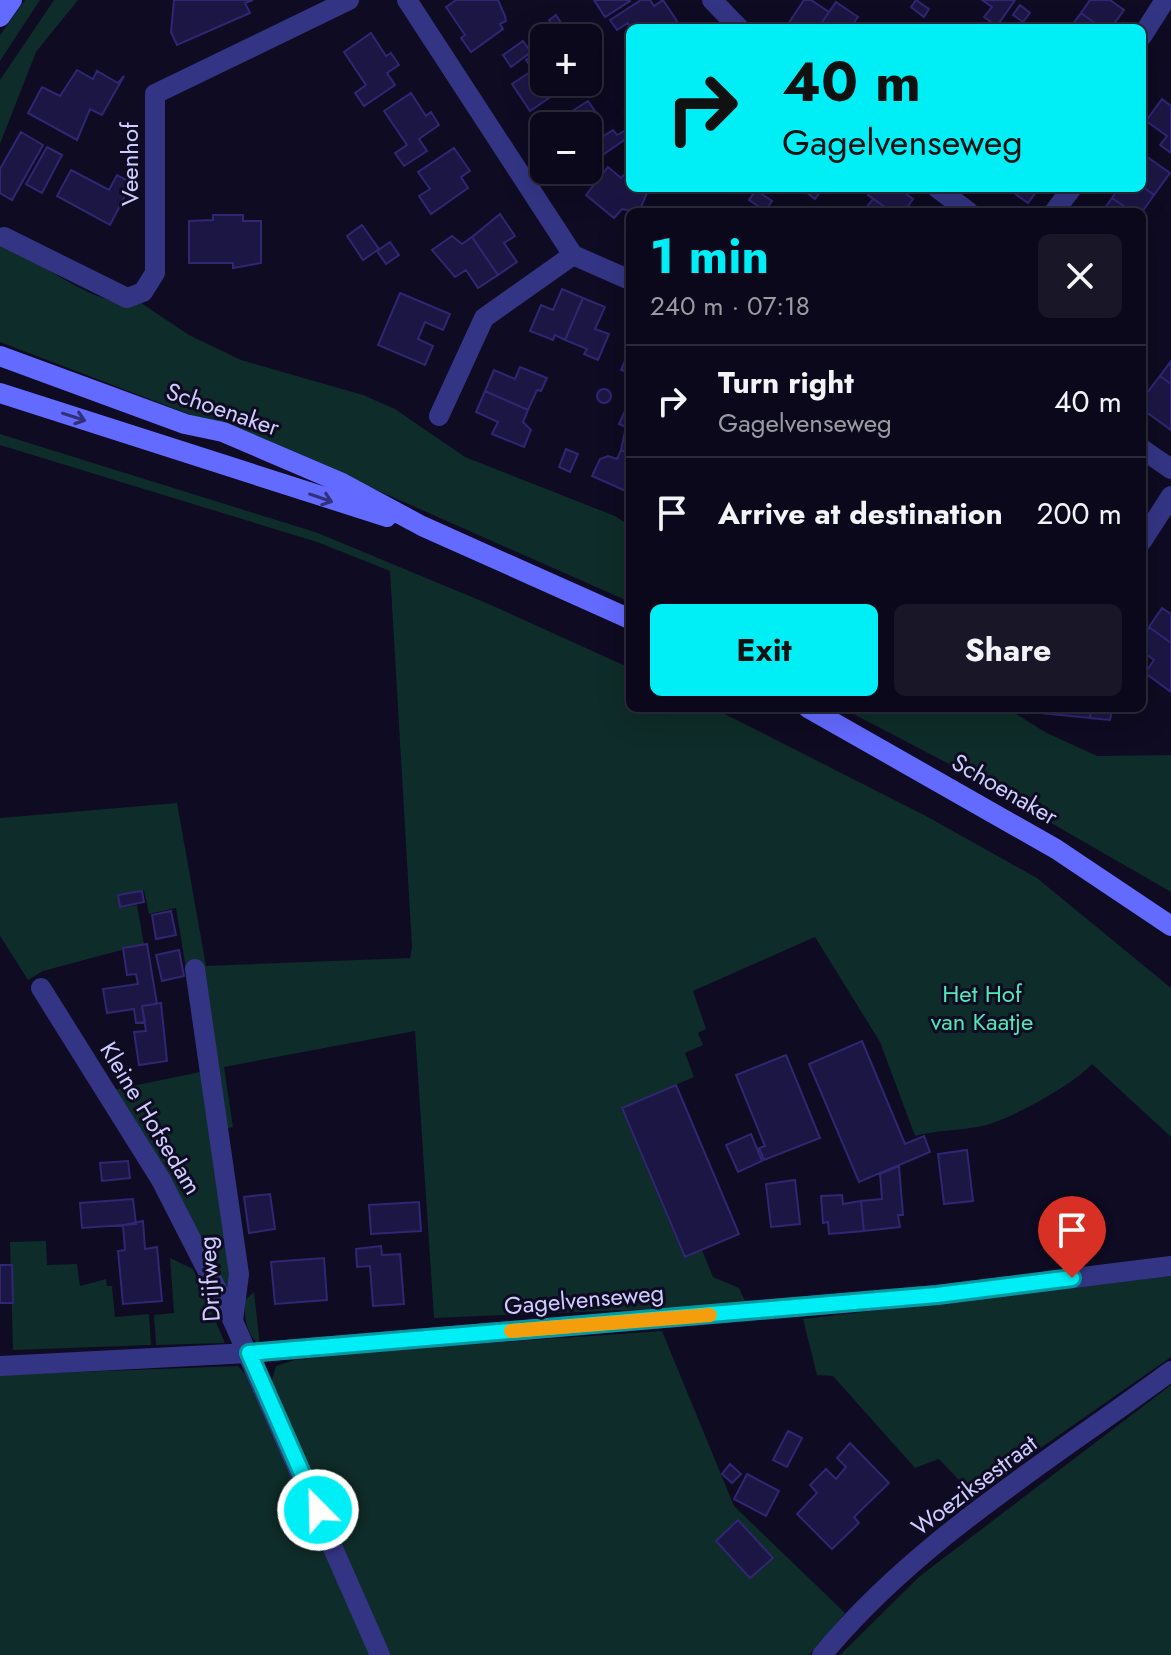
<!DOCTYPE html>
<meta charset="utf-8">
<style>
:root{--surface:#0a081a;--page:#181627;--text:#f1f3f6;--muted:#999aa2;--line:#2a2939;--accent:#00eff7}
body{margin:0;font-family:Jost,sans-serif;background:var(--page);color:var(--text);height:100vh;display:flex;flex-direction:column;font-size:30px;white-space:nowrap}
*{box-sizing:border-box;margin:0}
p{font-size:26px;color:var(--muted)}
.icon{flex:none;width:44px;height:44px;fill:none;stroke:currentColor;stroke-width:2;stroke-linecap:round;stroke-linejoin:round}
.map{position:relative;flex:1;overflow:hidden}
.panel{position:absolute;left:626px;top:208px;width:520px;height:504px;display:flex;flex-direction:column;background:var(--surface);border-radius:12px;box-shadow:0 8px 32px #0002,0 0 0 2px var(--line)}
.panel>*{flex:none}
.banner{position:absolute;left:626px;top:24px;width:520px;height:168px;border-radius:12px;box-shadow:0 8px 32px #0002,0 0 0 2px var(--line);background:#00eff7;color:#111;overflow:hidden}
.fabs{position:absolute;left:530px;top:24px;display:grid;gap:16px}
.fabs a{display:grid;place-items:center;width:72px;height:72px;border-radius:12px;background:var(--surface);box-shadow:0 8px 32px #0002,0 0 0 2px var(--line);font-size:40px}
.pin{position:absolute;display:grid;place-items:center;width:68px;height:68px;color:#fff;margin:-82px -34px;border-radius:50% 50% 50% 0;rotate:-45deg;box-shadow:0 0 8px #0007}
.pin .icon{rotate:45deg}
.me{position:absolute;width:88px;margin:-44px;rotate:337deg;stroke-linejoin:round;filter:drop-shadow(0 0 6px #0008)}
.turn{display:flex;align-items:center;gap:28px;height:168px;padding:0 24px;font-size:36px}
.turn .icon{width:104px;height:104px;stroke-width:2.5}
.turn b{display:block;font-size:56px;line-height:68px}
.round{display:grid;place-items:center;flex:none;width:84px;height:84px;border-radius:12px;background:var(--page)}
.overview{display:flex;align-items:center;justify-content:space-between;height:136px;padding:0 24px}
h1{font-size:48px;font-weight:700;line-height:60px;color:var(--accent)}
.primary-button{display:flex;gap:16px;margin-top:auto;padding:16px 24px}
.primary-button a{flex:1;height:92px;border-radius:12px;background:var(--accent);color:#111;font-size:32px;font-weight:700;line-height:92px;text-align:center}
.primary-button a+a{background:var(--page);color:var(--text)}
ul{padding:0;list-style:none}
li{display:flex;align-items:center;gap:24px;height:112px;padding:0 24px;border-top:2px solid var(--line)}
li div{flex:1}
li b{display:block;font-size:30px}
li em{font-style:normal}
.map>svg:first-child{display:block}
.green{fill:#0e2c29}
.building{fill:#1c1644;stroke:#302672;stroke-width:2}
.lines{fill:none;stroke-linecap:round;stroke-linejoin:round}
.street{stroke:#333584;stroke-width:20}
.secondary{stroke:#636aff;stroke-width:20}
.oneway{stroke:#30317a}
.route-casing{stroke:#009ba1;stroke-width:20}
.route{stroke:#00eff7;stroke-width:14}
.slow{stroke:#f59e0b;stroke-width:14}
.labels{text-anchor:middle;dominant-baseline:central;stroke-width:6;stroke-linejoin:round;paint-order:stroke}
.street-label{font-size:24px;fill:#cfccff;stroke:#0e0b22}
.park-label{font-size:24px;fill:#50e8b7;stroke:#0e0b22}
</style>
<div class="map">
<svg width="1171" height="1655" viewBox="0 0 1171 1655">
<rect width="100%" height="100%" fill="#0e0b22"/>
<path class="green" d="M25,0H40L0,61V35Z
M54,0H78L36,52L0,144V80Z
M0,239C36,260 100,311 141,303L189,335L241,360L363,395L395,409L465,457L615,516L630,526V602L309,460L0,342Z
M0,434L318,533L491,605L630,668V708H713L926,816L1037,878L1171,988V1137L1092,1064C1073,1085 1005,1123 977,1127C956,1131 936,1130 915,1136L880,1042L815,937L693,991L706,1029L698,1033L703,1045L685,1053L694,1077L621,1108L684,1257L702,1250L713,1277L739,1288L747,1305L434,1318L415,1031L224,1067L233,1127L225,1129L186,969L176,908L149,914L144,890L118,895L120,908L137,905L144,944L43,971L28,980L0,936V818L177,803L206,966L410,958L412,947L390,571L317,542L0,445Z
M842,708H1007L1045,732L1097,756L1171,755V892L949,764Z
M205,1071L234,1283L223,1287L113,1090Z
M46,1241L47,1265L77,1264L80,1286L106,1279L107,1286H112L115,1317L149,1314L151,1345L13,1350L10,1242Z
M170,1258L193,1269L225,1343L156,1345L154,1315L174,1313Z
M1171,1276V1357L973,1495L939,1459L915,1468L833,1376L817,1375L803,1319Z
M254,1292L260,1345C246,1336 244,1316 245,1300Z
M662,1331L734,1506L845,1613L809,1655H390L299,1455L271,1384L276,1366L295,1360L387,1350Z
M238,1366L255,1384L373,1655H0V1375Z
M1171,1385V1655H840L920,1576Z"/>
<path class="building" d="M174,0H253L245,3L250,13L177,45L171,32Z
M456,0H498L505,16L506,21L500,24L503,29L471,52L461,38L465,35L446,7Z
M594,0H629L630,1L605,17Z
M641,0H650L654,6L663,0L677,21L667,28H631L628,23L617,30L610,20Z
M804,0H811L829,12L818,28H793L788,24Z
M916,0L929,9L924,17L911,7Z
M982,0H1015L997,26L984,17L992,7Z
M1090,0H1110L1124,10L1111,28H1102L1081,13Z
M836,2L858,17L850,28H818Z
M1020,5L1030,13L1023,22L1013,15Z
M1081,13L1102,28H1070Z
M556,15L567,32L559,37L549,20Z
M371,33L386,56L391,53L399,65L387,73L395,85L364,106L355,93L366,85L344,52Z
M523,41L531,52L511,67L503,55Z
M544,47V82H562L565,87L530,111L512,84L533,70L526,60Z
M77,70L93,79L97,71L118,83L124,76L102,115L90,109L77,140L28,113L42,87L60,96Z
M411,93L426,116L431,112L439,125L419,139L427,151L404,166L395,153L407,145L384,111Z
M1162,99L1171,106V153L1160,145L1167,136L1146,121Z
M588,101L597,114L590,118L602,137L613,130L617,135L626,130L630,136L594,161L588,151V126H565L573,121L569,113Z
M21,132L43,145L12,200L0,193V169Z
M47,147L62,155L42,193L26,184Z
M454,148L470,171L461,177L468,188L431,214L419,196L430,189L418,172Z
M1143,154L1170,173L1154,195L1142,186Z
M608,167L621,178L626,173L630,176V188H649L639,212L622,209L614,218L586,195Z
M71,170L109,190L117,175L132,183L110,225L57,196Z
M1142,186L1154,195L1142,212H1133L1112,198L1119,188Z
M801,188H823L815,199Z
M873,188H908L905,193L913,199L904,212H892L868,195Z
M1007,188H1039L1028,203Z
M756,190L772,201L765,211L749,200Z
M1112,198L1133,212H1102Z
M873,199L892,212H863Z
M500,214L515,236L504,243L517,262L498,275L472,237Z
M213,215H243V221H261V263L233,268V263H189V221L213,220Z
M362,225L379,249L363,260L347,236Z
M452,236L462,244L472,237L498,275L478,288L466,270L455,277L432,250Z
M390,242L399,255L386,264L377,251Z
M562,289L583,298L565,340L555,335L553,340L530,331L541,305L553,310Z
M400,293L450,314L443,330L425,322L418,339L433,346L425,365L378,345Z
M583,298L605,307L595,329L609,334L598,360L584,354L587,349L565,340Z
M630,350V373L621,370Z
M1171,361V384L1160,376Z
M520,367L547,378L541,391L537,390L528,410L485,391L494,370L515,379Z
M1160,376L1171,384V430L1142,409V391L1146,394Z
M597 396a7 7 0 1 1 14 0a7 7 0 1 1-14 0Z
M485,391L528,410L523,422L531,430L524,447L492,434L498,422L476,412Z
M625,411L630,413V454L621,450L626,427L619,424Z
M566,449L578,454L570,472L559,467Z
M621,450L630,454L628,492L592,476L600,459L608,456L617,459Z
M1162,608L1171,614V643L1149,627Z
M1149,627L1171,643V692L1145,673L1154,660L1142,651V638Z
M1031,708H1091L1090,718L1029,712Z
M1091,708H1127V712L1112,710L1110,720L1090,718Z
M142,891L144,902L120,907L118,895Z
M171,911L176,935L156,939L152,915Z
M147,944L157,1004L142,1006L145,1022L136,1023L134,1009L107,1013L103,989L138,984L136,974L127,975L123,948Z
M179,950L184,976L162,981L156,955Z
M161,1003L167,1061L139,1065L134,1032L146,1031L142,1006Z
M862,1041L905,1144L924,1136L930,1152L859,1182L809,1064Z
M786,1055L820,1138L764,1160L759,1148L765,1146L736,1075Z
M676,1085L739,1234L685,1257L622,1108Z
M751,1134L762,1161L738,1172L726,1145Z
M967,1150L973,1201L944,1204L938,1154Z
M128,1161L130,1178L102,1181L100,1163Z
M899,1166L903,1215H898L900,1227L864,1231L861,1201L882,1199L880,1174Z
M795,1180L800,1224L771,1227L766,1184Z
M270,1194L275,1229L249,1233L244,1197Z
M842,1195L843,1204L861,1201L864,1231L829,1234L828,1222L823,1223L821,1196Z
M133,1199L136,1224L82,1228L80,1203Z
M419,1202L421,1231L371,1234L369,1205Z
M143,1221L145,1249L157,1247L162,1301L123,1304L118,1251L125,1250L123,1225Z
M381,1246L382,1255L400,1254L404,1304L373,1306L370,1266L357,1267L356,1249Z
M324,1258L327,1300L275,1304L271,1262Z
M0,1265H12L13,1303H0Z
M788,1431L802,1438L787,1467L773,1460Z
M850,1443L889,1483L854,1517L859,1523L832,1549L797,1514L817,1493L810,1485L826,1469L836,1479L846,1467L837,1458Z
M730,1464L741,1474L732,1483L722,1474Z
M747,1474L779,1491L766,1516L734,1499Z
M738,1520L773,1558L750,1578L716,1541Z"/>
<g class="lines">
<path class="street" d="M407,0L573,255L630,280
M712,0L739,28
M1142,36L1165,0
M937,188L969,212
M1054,212L1072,188
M4,237L127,298L143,292L155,273V94L349,0
M439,416L484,318L573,255
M1142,449L1171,469
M1142,541L1171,496
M195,969L239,1274L233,1321L380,1655
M41,988L161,1180L233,1321
M0,1366L249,1353L796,1307L937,1295L1171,1266
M822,1655C917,1540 1052,1459 1171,1371"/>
<path class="secondary" d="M0,17L12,0
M0,356L185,424L223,432L342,483L422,526L630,619
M0,393L387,517
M808,708L1056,849L1171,926"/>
</g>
<defs><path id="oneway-shaft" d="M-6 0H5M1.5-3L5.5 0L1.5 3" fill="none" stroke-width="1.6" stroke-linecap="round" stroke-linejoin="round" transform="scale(2)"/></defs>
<g class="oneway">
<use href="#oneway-shaft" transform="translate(74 417) rotate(18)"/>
<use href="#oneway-shaft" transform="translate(321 498) rotate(19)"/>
</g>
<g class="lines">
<g class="route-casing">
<path id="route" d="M318,1510L249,1353L937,1295L1072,1278"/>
</g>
<use href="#route" class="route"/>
<path class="slow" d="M511,1331L710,1315"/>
</g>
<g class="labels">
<g class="street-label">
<text transform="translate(129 164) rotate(-90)">Veenhof</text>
<text transform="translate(223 409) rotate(19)">Schoenaker</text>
<text transform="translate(1005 789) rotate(30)">Schoenaker</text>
<text transform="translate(151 1118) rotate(59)">Kleine Hofsedam</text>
<text transform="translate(209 1279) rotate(-93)">Drijfweg</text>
<text transform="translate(584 1299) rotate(-5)">Gagelvenseweg</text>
<text transform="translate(974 1485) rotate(-37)">Woeziksestraat</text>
</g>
<g class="park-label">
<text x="982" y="993">Het Hof<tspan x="982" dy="28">van Kaatje</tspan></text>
</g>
</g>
</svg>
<div class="fabs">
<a>+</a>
<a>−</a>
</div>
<div class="pin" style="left:1072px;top:1278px;background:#d93025"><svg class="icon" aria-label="arrive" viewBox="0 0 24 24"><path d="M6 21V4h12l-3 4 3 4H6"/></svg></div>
<svg class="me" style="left:318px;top:1510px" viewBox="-20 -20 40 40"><circle r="17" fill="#00eff7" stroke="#fff" stroke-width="3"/><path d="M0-11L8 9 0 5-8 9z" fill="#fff"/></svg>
<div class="banner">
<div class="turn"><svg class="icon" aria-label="right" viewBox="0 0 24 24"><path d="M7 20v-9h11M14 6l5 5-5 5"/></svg><div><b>40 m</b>Gagelvenseweg</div></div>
</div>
<section class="panel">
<div class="overview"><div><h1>1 min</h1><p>240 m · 07:18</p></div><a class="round"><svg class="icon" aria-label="close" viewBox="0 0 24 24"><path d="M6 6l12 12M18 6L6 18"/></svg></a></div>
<ul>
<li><svg class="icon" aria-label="right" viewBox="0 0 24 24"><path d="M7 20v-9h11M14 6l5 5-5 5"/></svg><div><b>Turn right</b><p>Gagelvenseweg</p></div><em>40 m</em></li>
<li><svg class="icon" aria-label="arrive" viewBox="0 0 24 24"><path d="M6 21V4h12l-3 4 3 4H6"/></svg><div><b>Arrive at destination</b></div><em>200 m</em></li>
</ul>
<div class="primary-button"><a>Exit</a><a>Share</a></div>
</section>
</div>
